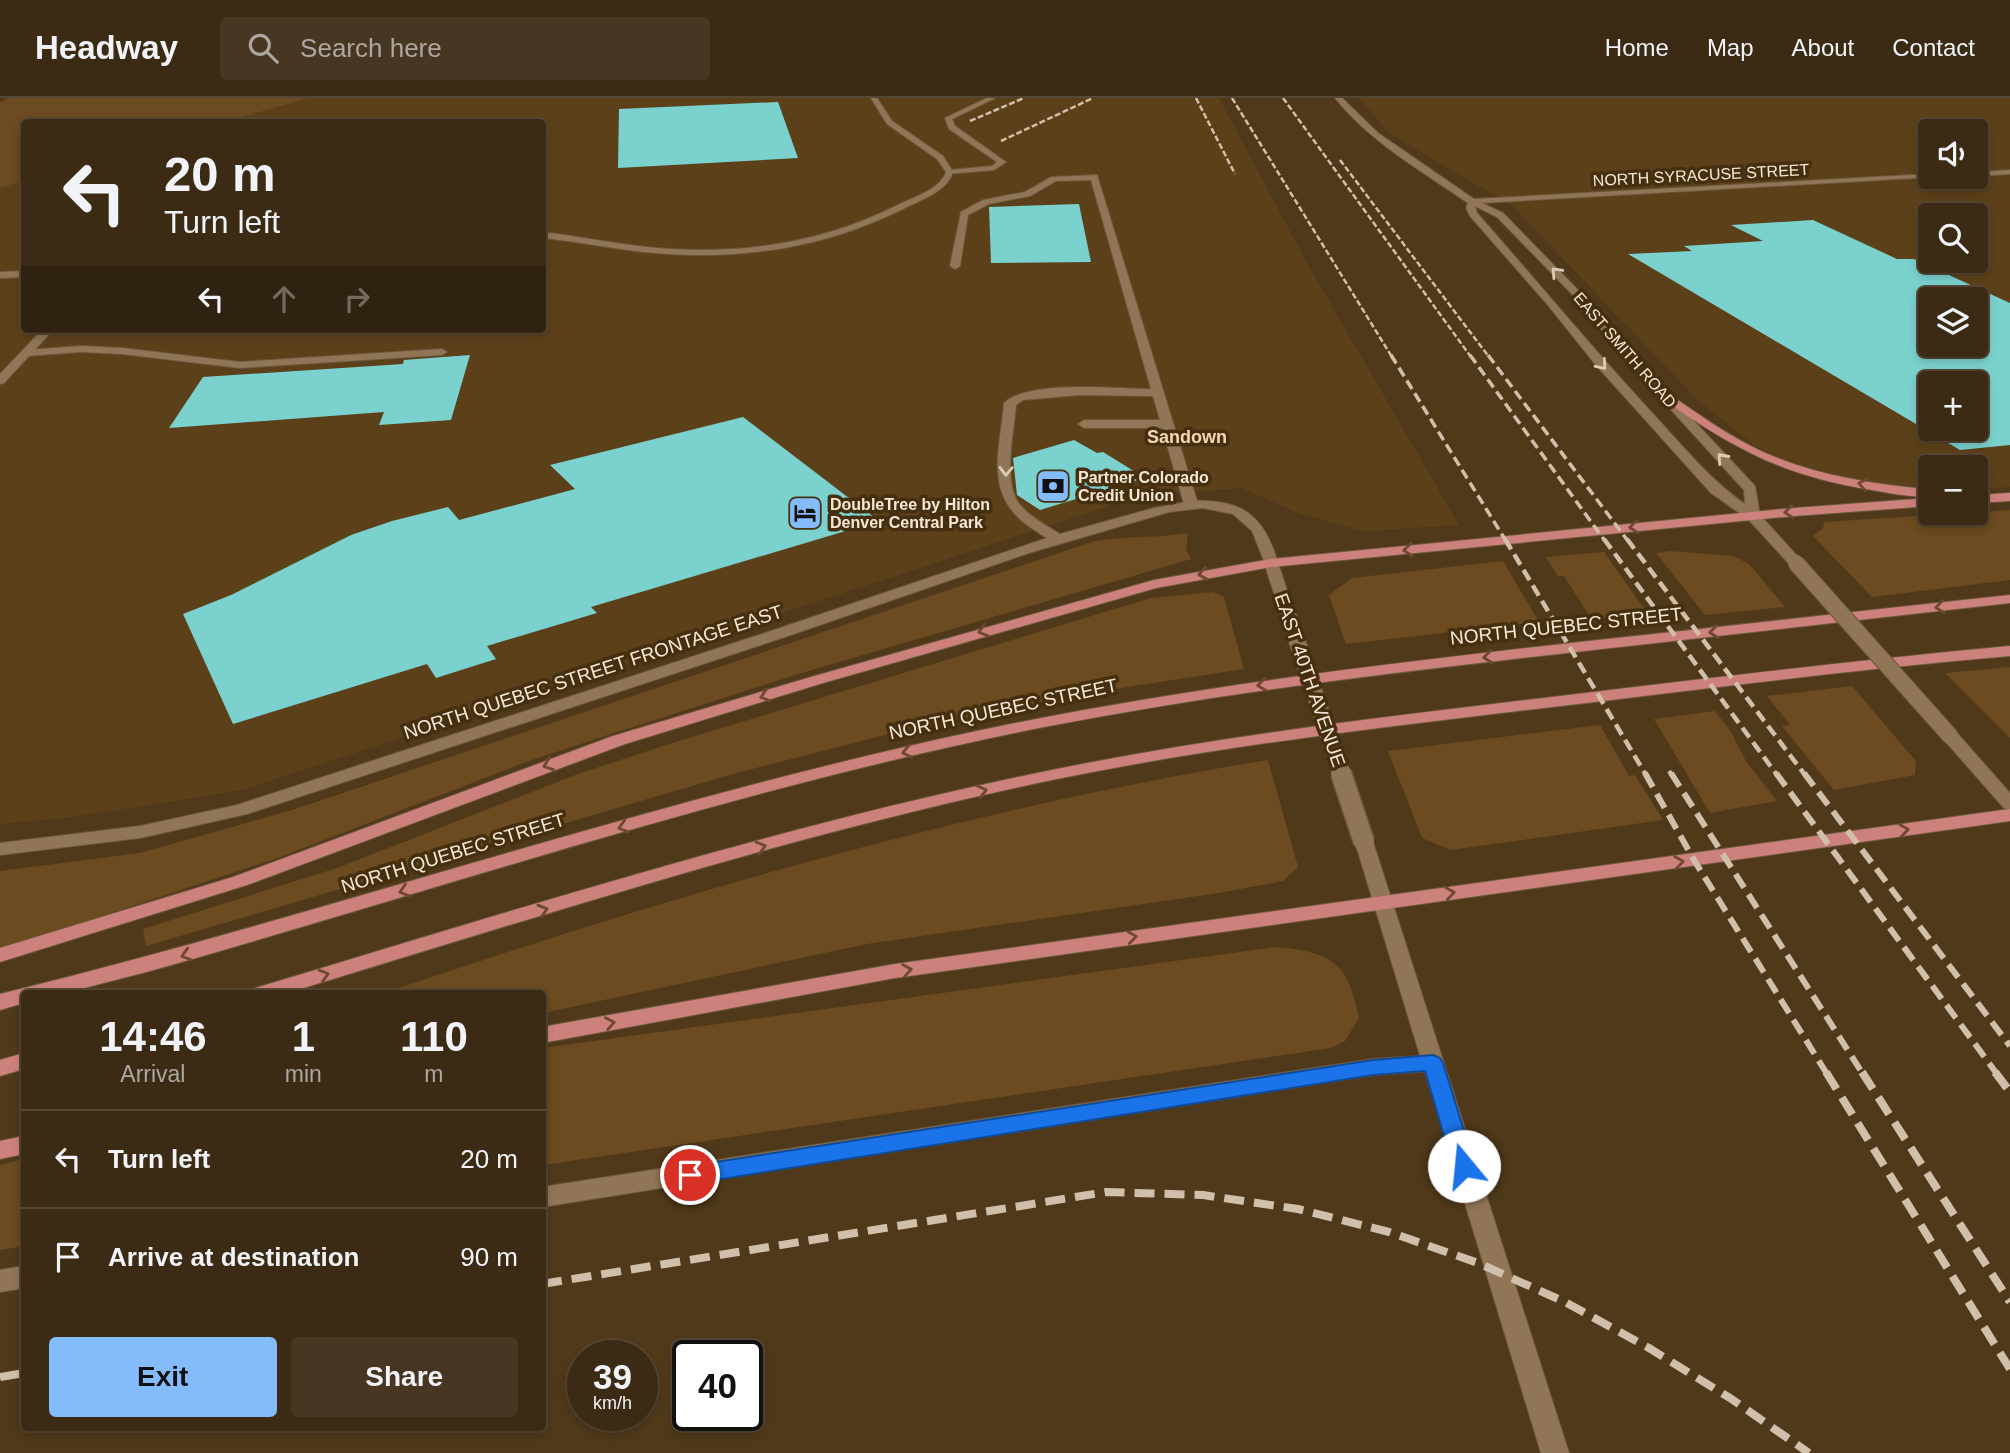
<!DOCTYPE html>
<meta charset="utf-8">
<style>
:root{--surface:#3c2b14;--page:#473722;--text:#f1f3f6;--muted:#aca7a0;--line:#554734;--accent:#84bcfb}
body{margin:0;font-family:Arial,sans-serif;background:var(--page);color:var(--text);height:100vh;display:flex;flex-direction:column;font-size:26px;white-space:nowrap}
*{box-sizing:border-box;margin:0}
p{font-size:23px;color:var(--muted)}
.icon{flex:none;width:38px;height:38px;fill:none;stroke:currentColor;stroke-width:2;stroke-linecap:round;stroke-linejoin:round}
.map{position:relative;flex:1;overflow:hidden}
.sheet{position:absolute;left:21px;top:892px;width:525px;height:441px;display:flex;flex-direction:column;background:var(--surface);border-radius:7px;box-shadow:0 4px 10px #0003,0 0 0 2px var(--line)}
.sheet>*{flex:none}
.guide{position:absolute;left:21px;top:21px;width:525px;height:214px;border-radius:7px;box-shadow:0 4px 10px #0003,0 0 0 2px var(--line);background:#3c2b14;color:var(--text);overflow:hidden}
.tools{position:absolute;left:1918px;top:21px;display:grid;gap:14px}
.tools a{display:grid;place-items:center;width:70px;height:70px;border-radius:7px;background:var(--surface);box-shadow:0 4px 10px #0003,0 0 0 2px var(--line);font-size:35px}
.speed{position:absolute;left:567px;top:1242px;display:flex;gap:14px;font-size:35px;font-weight:700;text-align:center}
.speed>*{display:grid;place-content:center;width:91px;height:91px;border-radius:50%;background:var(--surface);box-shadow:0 4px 10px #0003,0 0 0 2px var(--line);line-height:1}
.speed small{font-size:18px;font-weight:400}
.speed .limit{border:4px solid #111;border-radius:10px;background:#fff;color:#111}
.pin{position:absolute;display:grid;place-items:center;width:60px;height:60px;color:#fff;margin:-30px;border:4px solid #fff;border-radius:50%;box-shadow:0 2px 7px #0007}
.me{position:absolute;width:77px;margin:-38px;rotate:343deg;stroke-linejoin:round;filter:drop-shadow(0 0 5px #0008)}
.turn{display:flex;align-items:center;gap:24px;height:147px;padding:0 28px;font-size:32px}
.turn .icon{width:91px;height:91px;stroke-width:2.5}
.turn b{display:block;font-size:49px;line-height:60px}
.lanes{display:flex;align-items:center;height:66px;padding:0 28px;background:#0003;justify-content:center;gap:35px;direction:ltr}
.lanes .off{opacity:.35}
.eta{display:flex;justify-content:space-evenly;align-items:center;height:119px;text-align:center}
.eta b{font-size:42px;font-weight:600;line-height:49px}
.button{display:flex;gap:14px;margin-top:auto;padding:14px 28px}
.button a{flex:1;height:80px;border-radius:7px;background:var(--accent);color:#111;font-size:28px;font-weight:600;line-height:80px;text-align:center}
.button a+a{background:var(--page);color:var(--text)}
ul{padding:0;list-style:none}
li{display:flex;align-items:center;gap:21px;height:98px;padding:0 28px;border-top:2px solid var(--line)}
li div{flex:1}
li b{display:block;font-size:26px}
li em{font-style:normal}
header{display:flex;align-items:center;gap:42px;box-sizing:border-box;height:98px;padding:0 35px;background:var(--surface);border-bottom:2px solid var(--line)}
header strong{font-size:33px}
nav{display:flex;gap:38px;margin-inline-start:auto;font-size:24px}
.search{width:490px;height:63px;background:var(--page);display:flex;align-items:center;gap:18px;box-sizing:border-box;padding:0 24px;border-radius:7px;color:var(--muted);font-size:26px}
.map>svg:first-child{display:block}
.built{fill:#5c401a;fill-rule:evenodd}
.green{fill:#6b4b1f}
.building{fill:#7ad1ce;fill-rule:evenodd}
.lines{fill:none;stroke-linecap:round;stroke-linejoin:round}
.service-casing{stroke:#6b583c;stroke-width:2}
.minor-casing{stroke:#6b583c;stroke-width:2}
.tertiary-casing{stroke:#6b583c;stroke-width:2}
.primary-casing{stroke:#6b583c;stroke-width:2}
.service{fill:#907656;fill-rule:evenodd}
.minor{fill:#907656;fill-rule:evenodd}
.tertiary{fill:#907656;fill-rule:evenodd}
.primary{fill:#cd817d;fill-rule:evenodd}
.rail-far4{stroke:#d0bfab;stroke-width:2.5;stroke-dasharray:6 2.5;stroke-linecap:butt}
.rail-far3{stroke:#d0bfab;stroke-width:3.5;stroke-dasharray:10 5;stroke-linecap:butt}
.rail-far2{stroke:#d0bfab;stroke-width:4.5;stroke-dasharray:12 6;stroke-linecap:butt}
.rail-far1{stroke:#d0bfab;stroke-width:6;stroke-dasharray:16 8;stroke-linecap:butt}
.rail{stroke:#d0bfab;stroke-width:8;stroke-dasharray:20 10;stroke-linecap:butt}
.tertiary-bridge-far1-casing{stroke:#6b583c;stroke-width:18;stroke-linecap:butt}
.tertiary-bridge-casing{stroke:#6b583c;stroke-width:23;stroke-linecap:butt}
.tertiary-bridge-far1{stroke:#907656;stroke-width:16}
.tertiary-bridge{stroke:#907656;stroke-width:20}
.oneway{stroke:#dccbb6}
.oneway2{stroke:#6e4830}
.route{fill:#1a73e8;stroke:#114b97;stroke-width:2}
.labels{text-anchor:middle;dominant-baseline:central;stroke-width:7;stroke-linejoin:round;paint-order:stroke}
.far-street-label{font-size:16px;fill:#f6e7d6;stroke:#452f0f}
.far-poi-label{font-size:16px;font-weight:bold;fill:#f6e7d6;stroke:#452f0f;text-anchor:start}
.far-neighbourhood-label{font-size:18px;font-weight:bold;fill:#f5d8b6;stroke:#452f0f}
.street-label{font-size:19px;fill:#f6e7d6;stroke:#452f0f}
</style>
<header>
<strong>Headway</strong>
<div class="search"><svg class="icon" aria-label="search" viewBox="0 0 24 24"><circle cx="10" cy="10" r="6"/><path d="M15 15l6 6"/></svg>Search here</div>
<nav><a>Home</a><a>Map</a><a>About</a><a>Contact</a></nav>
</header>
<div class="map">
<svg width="2010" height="1355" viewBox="0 0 2010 1355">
<rect width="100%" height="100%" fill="#50391a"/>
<path class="built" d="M309,0H1219L1307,165L1459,427L1363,433L1298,415L1242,390L1142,397L242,692L73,719L0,726V90L24,83V231H542V24H225Z
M1359,0H2010V389L1976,391V369H1930V390L1863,383L1795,366L1755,348L1698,302L1513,108L1389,35ZM1930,33H1976V79H1930ZM1930,117H1976V163H1930ZM1930,201H1976V247H1930ZM1930,285H1976V331H1930Z"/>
<path class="green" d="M9,0H309L225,24H24V83L0,90V4Z
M2010,412V482L1872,499L1813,438L1823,430L1824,424Z
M1188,435L1186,451L1191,461L805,574L608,637L526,664L275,761L48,836L0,849V773L140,755L292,712L1095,443C1127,438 1157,440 1188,435Z
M1670,453L1733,458L1749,466L1785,509L1705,517L1656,455Z
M1604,454L1648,516L1592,522L1564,478H1558L1546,459Z
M1503,463L1539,524L1346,546L1329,497L1352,480Z
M1213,494L1224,499L1244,571L1127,589L912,630L733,676L146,848L143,831L337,770L578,676L672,645L1151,500Z
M2010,569V640L1945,575Z
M1852,588L1916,663L1915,677L1834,692L1782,628L1790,627L1767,598Z
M1715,613L1731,634L1746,663L1777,703L1710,715L1654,621Z
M1600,627L1629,678L1635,677L1663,722L1451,752L1422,740L1388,653Z
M1268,662L1298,769L1283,783L1219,795L867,846L543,915L542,896H381C671,798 965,711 1268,662Z
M1275,849C1331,854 1348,863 1359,920L1345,943L1331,950L543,1067V950Z
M24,1061V1148L0,1152V1067Z"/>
<path class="building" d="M778,4L798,60L618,70L619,11Z
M1079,106L1091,164L991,165L989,109Z
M1813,122L1897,161H1914L2010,205V347L1960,352L1628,156L1692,153L1684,148L1763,143L1731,127ZM1930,201H1976V247H1930ZM1930,285H1976V331H1930Z
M470,257L451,322L379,327L384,314L169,330L203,279L403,266L404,262Z
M743,319L879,423L591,509L597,515L487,548L496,561L436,580L427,566L233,626L183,516L231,497L351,437L392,423L448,409L459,422L575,391L550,367Z
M1074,342L1097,355L1103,354L1145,380L1040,412L1017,397L1013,360Z"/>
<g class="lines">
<g class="service-casing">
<path id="service" d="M987,0H995L952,21L955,28L1006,64L994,72L947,76L950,72L992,68L997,64L949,31L945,20Z
M1097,77L1198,406L1191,410L1184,406L1162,330H1084L1078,326L1084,322H1160L1153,298L1080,297L1023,302L1016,307C1014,334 1001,389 1022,409C1033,421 1049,429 1063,438L1065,441L1058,445C1048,442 1039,435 1030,429C983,397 1000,353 1004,305C1030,281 1116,291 1151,291L1091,82L1056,83L1030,98L989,106L968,117L960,168L955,171L950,168L961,114L983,102L1025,94L1051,79Z
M24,173V179L0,180V174Z
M81,248L122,250L240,264L442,251L447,254L442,257L240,270L122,256L81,254L26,258L21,255L26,252Z"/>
</g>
<g class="minor-casing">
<path id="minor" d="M871,0H877L892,23L943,58L953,74C947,94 920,102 903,111C820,152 735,163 643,154C609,150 576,143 542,140V134C575,138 606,144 638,148C729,159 816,148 898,107C913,99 940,92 946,74L937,61L887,26Z
M43,231H54L4,285L0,286V276Z
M1192,403C1242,401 1264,417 1278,465L1276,468H1266L1252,433L1233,416L1203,410L1169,414L1029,455L785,539L247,716L140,740L0,757V745L140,728L237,707L774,532L1053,438L1154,410Z
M1433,957L1441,959L1444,965L1441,971L1433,973L1373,977L542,1109V1089L1373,961Z
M24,1168V1190L0,1194V1172Z"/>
</g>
<g class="tertiary-casing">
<path id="tertiary" d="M1335,0H1342L1378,35L1474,101L1930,76V79H1933L1482,105L1503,115L1577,191L1652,278L1755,388L1760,417L1801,462V468H1791L1748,421L1711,395L1595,266L1547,206L1470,118L1466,110L1468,105C1422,73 1370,44 1335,0ZM1475,108L1497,119L1571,195L1644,282L1744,392L1745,406C1710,382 1683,348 1654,317C1593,251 1536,182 1477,115Z
M2010,72V76L1976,78V74Z
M1271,461L1278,465L1296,519L1294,522L1289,523L1282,519L1264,465Z
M1951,634L1957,635L2010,695V712L2004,710L1945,643L1943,639Z
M1364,738L1373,744L1569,1355H1541L1355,744Z"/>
</g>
<g class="primary-casing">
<path id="primary" d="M1662,297H1670C1700,317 1730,339 1763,354C1815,377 1871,386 1927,391L1930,392V398C1912,400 1890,395 1872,392C1783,378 1735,351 1662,301Z
M2010,395V403L1976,405V397Z
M1930,400V408L1794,418L1271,469L1156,490L823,585L625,646L247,787L0,864V850L233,779L613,638L811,579L1154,482L1271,461L1794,410Z
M2010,497V505C1874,520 1738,536 1602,551C1415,572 1228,593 1044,629C741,689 447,789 150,873L61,896H24V905L0,912V896C327,816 647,703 977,633C1179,590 1384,566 1589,543C1730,528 1870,512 2010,497Z
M2010,548V558C1857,571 1705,591 1552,609C1385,629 1217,648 1052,682C792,736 538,819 284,896H248L252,891C516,812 781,727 1052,672C1218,638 1385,619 1552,599C1705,581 1857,562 2010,548Z
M2010,711V723L895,880L542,945V929L895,866Z
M24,955V971L0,978V962Z
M24,1038V1056L0,1061V1043Z"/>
</g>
<use href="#service" class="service"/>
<use href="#minor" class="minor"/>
<use href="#tertiary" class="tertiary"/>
<use href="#primary" class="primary"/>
<path class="rail-far4" d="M1196,0L1235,76
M1232,0L1392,259
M1283,0L1471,259
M970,23L1024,0
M1001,43L1093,0
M1340,62L1489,259"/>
<path class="rail-far3" d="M1391,257L1506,443
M1470,257L1605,443
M1488,257L1628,443"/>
<path class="rail-far2" d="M1505,441L1646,677
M1604,441L1777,677
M1627,441L1805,677
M1669,673L1672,677"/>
<path class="rail-far1" d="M1645,675L1694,762L1827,976
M1671,675L1863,976
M1776,675L1997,976
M1804,675L2010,948"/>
<path class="rail" d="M1826,974L2010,1271
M1862,974L2010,1204
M1995,974L2010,994
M542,1186L1106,1094L1203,1097L1298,1111L1389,1134L1478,1165L1565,1204L1649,1250L1730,1300L1809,1355
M0,1279L24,1275"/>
<g class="tertiary-bridge-far1-casing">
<path id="tertiary-bridge-far1" d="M1796,465L1951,639
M1289,519L1342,677"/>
</g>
<g class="tertiary-bridge-casing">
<path id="tertiary-bridge" d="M1341,675L1364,744"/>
</g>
<use href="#tertiary-bridge-far1" class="tertiary-bridge-far1"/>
<use href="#tertiary-bridge" class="tertiary-bridge"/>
</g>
<defs><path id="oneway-chevron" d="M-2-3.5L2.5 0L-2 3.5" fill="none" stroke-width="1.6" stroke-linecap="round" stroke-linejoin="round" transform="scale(1.75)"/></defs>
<g class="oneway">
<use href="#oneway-chevron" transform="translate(1556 174) rotate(-133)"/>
<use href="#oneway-chevron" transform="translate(1602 267) rotate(49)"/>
<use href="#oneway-chevron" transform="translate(1722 360) rotate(-132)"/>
<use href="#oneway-chevron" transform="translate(1006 373) rotate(91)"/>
</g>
<g class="oneway2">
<use href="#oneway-chevron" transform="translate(1863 386) rotate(-169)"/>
<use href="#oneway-chevron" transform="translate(1789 414) rotate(175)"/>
<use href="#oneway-chevron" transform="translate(1634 429) rotate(174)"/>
<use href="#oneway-chevron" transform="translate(1408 452) rotate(175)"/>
<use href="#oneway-chevron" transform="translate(1203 476) rotate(170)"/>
<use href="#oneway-chevron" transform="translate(1940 509) rotate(174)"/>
<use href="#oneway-chevron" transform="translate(983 533) rotate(164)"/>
<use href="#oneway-chevron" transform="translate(1714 534) rotate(174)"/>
<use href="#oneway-chevron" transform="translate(1488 559) rotate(174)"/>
<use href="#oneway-chevron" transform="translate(1262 587) rotate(173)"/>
<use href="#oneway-chevron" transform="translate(765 598) rotate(163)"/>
<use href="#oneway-chevron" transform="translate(907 654) rotate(167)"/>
<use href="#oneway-chevron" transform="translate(548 667) rotate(160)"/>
<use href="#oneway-chevron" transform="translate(982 693) rotate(-13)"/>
<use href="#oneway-chevron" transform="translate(623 729) rotate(164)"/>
<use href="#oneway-chevron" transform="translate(1904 732) rotate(-8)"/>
<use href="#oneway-chevron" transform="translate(761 749) rotate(-15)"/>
<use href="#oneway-chevron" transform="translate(1679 764) rotate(-8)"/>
<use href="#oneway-chevron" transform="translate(404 793) rotate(163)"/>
<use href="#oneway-chevron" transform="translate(1450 795) rotate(-8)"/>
<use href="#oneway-chevron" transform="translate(543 812) rotate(-17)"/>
<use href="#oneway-chevron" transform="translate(1132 839) rotate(-8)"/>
<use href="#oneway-chevron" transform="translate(186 857) rotate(164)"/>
<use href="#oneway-chevron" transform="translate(907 872) rotate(-9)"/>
<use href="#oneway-chevron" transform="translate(324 877) rotate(-16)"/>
<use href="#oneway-chevron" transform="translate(610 925) rotate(-11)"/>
</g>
<path class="route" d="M1433,957L1440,960L1443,965L1475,1068L1472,1074L1464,1077L1457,1074L1453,1068L1425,973L1373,977L690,1086L682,1083L679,1077L682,1070L690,1068L1373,962Z"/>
<defs>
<g id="bank-square" transform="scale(1.75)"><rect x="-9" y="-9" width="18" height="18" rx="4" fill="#84bcfb" stroke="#452f0f"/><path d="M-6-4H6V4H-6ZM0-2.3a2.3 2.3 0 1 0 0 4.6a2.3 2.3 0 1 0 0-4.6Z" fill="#111"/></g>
<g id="hotel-square" transform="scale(1.75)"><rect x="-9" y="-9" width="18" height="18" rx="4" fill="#84bcfb" stroke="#452f0f"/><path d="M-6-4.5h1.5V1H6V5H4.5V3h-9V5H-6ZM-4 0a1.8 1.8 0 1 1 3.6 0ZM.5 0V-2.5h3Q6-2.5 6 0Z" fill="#111"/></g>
</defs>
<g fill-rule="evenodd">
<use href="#bank-square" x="1053" y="388"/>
<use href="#hotel-square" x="805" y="415"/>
</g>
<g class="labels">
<g class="far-street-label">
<text transform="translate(1701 77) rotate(-3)">NORTH SYRACUSE STREET</text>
<text transform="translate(1625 252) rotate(49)">EAST SMITH ROAD</text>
</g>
<g class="far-poi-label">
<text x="1078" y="379">Partner Colorado<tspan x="1078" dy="18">Credit Union</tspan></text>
<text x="830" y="406">DoubleTree by Hilton<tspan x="830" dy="18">Denver Central Park</tspan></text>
</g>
<g class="far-neighbourhood-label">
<text x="1187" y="339">Sandown</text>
</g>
<g class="street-label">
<text transform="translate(1566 528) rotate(-6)">NORTH QUEBEC STREET</text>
<text transform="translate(593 574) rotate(-18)">NORTH QUEBEC STREET FRONTAGE EAST</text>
<text transform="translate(1310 582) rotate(71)">EAST 40TH AVENUE</text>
<text transform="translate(1003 611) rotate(-12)">NORTH QUEBEC STREET</text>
<text transform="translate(453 755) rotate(-17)">NORTH QUEBEC STREET</text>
</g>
</g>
</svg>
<div class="tools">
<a><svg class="icon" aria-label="sound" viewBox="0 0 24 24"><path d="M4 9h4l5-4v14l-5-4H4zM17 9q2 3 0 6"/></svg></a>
<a><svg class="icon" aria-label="search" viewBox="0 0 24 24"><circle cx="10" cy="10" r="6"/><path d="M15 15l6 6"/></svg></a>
<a><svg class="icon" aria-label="layers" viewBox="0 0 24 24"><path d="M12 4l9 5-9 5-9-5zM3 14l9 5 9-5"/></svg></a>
<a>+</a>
<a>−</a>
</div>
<div class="speed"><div>39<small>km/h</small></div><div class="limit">40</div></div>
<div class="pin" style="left:690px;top:1077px;background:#d93025"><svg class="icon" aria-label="arrive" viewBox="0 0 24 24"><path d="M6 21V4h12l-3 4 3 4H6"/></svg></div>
<svg class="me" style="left:1464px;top:1068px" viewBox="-20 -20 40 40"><circle r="19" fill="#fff"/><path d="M0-13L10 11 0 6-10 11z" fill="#1a73e8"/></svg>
<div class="guide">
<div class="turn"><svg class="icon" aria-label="left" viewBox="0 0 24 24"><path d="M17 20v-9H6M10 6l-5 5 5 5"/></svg><div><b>20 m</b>Turn left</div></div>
<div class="lanes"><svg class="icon" aria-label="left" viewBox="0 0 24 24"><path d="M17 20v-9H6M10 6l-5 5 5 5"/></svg><svg class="icon off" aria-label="ahead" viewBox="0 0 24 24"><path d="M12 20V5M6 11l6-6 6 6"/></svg><svg class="icon off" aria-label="right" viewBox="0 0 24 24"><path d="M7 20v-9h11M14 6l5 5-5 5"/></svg></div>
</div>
<section class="sheet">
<div class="eta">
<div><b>14:46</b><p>Arrival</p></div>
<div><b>1</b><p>min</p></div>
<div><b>110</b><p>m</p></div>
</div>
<ul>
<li><svg class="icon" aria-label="left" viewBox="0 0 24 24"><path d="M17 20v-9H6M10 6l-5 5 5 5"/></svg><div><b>Turn left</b></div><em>20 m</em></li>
<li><svg class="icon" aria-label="arrive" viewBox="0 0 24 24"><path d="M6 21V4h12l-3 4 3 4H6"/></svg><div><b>Arrive at destination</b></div><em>90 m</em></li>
</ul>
<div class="button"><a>Exit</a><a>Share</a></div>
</section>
</div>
